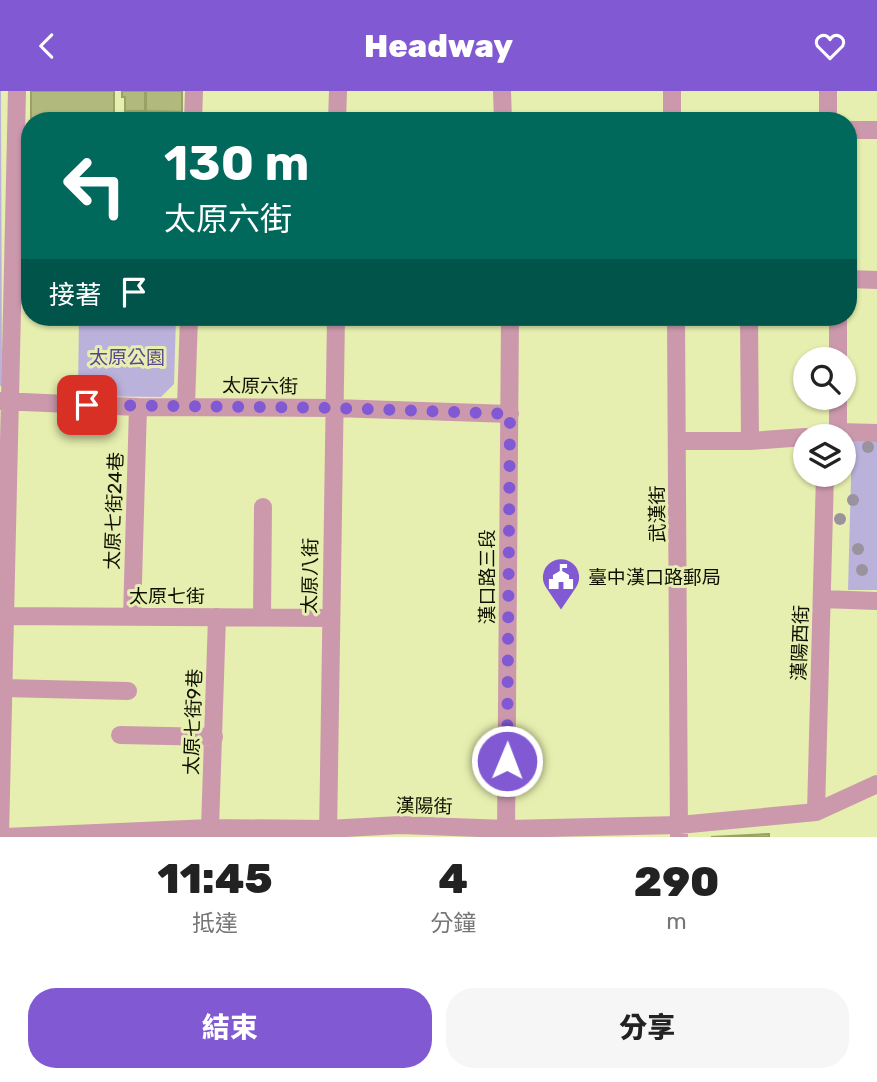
<!DOCTYPE html>
<html lang="zh-TW">
<meta charset="utf-8">
<style>
:root{--surface:#fff;--page:#f6f6f6;--text:#222;--muted:#767676;--accent:#8059d3}
body{margin:0;font-family:Rubik,"Noto Sans TC",sans-serif;background:var(--page);color:var(--text);height:100vh;display:flex;flex-direction:column;font-size:26px;white-space:nowrap}
*{box-sizing:border-box;margin:0}
p{font-size:23px;color:var(--muted)}
.icon{flex:none;width:38px;height:38px;fill:none;stroke:currentColor;stroke-width:2;stroke-linecap:round;stroke-linejoin:round}
.map{position:relative;height:746px;overflow:hidden}
.side{display:flex;flex-direction:column;background:var(--surface);flex:1}
.side>*{flex:none}
.top-card{position:absolute;left:21px;top:21px;width:836px;height:214px;border-radius:28px;box-shadow:0 2px 5px #0004;background:#00695c;color:#fff;overflow:hidden}
.fabs{position:absolute;left:793px;top:256px;display:grid;gap:14px}
.fabs a{display:grid;place-items:center;width:63px;height:63px;border-radius:50%;background:var(--surface);box-shadow:0 2px 5px #0004;font-size:35px}
.pin{position:absolute;display:grid;place-items:center;width:60px;height:60px;color:#fff;margin:-30px;border-radius:14px;box-shadow:0 4px 10px #0006}
.me{position:absolute;width:77px;margin:-38px;rotate:1deg;stroke-linejoin:round;filter:drop-shadow(0 0 5px #0008)}
.turn{display:flex;align-items:center;gap:24px;height:147px;padding:0 28px;font-size:32px}
.turn .icon{width:91px;height:91px;stroke-width:2.5}
.turn b{display:block;font-size:49px;line-height:60px}
.then{display:flex;align-items:center;height:66px;padding:0 28px;background:#0003;gap:14px;font-size:26px}
.eta{display:flex;justify-content:space-evenly;align-items:center;height:119px;text-align:center}
.eta b{font-size:42px;font-weight:800;line-height:49px}
.action{display:flex;gap:14px;margin-top:auto;padding:14px 28px}
.action a{flex:1;height:80px;border-radius:28px;background:var(--accent);color:#fff;font-size:28px;font-weight:800;line-height:80px;text-align:center}
.action a+a{background:var(--page);color:var(--text)}
header{display:flex;justify-content:space-between;align-items:center;height:91px;padding:0 28px;background:var(--accent);color:#fff;font-size:32px;font-weight:800}
.map>svg:first-child{display:block}
.green{fill:#bbb2db}
.building{fill:#b1b97c;stroke:#99a165;stroke-width:2}
.lines{fill:none;stroke-linecap:round;stroke-linejoin:round}
.minor{stroke:#cc99ac;stroke-width:18}
.tree{fill:#9a929d}
.route{stroke:#8059d3;stroke-width:12;stroke-dasharray:0 21.6}
.labels{text-anchor:middle;dominant-baseline:central;stroke-width:6;stroke-linejoin:round;paint-order:stroke}
.park-label{font-size:19px;fill:#5b468e;stroke:#e6efaf}
.street-label{font-size:19px;fill:#0f1100;stroke:#e6efaf}
.poi-label{font-size:19px;fill:#0f1100;stroke:#e6efaf;text-anchor:start}
</style>
<header><svg class="icon" aria-label="back" viewBox="0 0 24 24"><path d="M15 5l-7 7 7 7"/></svg>Headway<svg class="icon" aria-label="heart" viewBox="0 0 24 24"><path d="M12 20l-8-8c-3-5 5-10 8-4 3-6 11-1 8 4z"/></svg></header>
<div class="map">
<svg width="877" height="746" viewBox="0 0 877 746">
<rect width="100%" height="100%" fill="#e6efaf"/>
<path class="green" d="M0,0H1L2,295H0Z
M79,226H176L174,293L161,306L78,305Z
M852,350L877,351V499H848Z"/>
<path class="building" d="M31,0H114V30H31Z
M122,0H145V20H125V6H122Z
M146,0H182V21L146,20Z
M769,743V746H711Z"/>
<g class="lines">
<path class="minor" d="M502,0L503,30
M672,0V30
M193,30L194,0
M337,30L338,0
M828,30V0
M849,39H877
M849,188L877,189
M676,226L679,746
M749,226L750,350
M838,268V226
M0,310L138,316L335,317L510,323
M186,315L189,226
M838,341V306
M817,345L838,341L877,342
M678,350H750L805,346
M822,508L877,510
M4,525L330,527
M132,526L138,316
M262,526L263,416
M3,597L128,600
M120,644L214,646
M816,721L825,383
M210,737L217,526
M0,746L17,0
M5,746L210,737L328,738L400,734L506,738L679,734L816,721L877,693
M328,746L336,226
M506,746L510,226"/>
</g>
<g class="tree">
<circle cx="868" cy="356" r="6"/>
<circle cx="853" cy="409" r="6"/>
<circle cx="840" cy="428" r="6"/>
<circle cx="858" cy="458" r="6"/>
<circle cx="862" cy="479" r="6"/>
</g>
<g class="lines">
<path class="route" d="M87,314L335,317L510,323L507,670"/>
</g>
<defs>
<g id="civic-pin" transform="scale(2.0125)"><path d="M0 17L-7.5 6A9.5 9.5 0 1 1 7.5 6Z" fill="#8059d3" stroke="#e6efaf"/><path d="M-.6-6.5H3V-4.5H.6V-3L4-1V1h2V6H-6V1h2V-1L-.6-3ZM-1.2 2.5V6h2.4V2.5Z" fill="#fff"/></g>
</defs>
<g fill-rule="evenodd">
<use href="#civic-pin" x="561" y="486"/>
</g>
<g class="labels">
<g class="park-label">
<text x="127" y="266">太原公園</text>
</g>
<g class="street-label">
<text transform="translate(260 295) rotate(1)">太原六街</text>
<text transform="translate(114 420) rotate(-88)">太原七街24巷</text>
<text transform="translate(657 423) rotate(-90)">武漢街</text>
<text transform="translate(310 485) rotate(-89)">太原八街</text>
<text transform="translate(487 486) rotate(-90)">漢口路三段</text>
<text x="167" y="505">太原七街</text>
<text transform="translate(800 552) rotate(-88)">漢陽西街</text>
<text transform="translate(193 631) rotate(-88)">太原七街9巷</text>
<text transform="translate(424 715) rotate(1)">漢陽街</text>
</g>
<g class="poi-label">
<text x="588" y="486">臺中漢口路郵局</text>
</g>
</g>
</svg>
<div class="fabs">
<a><svg class="icon" aria-label="search" viewBox="0 0 24 24"><circle cx="10" cy="10" r="6"/><path d="M15 15l6 6"/></svg></a>
<a><svg class="icon" aria-label="layers" viewBox="0 0 24 24"><path d="M12 4l9 5-9 5-9-5zM3 14l9 5 9-5"/></svg></a>
</div>
<div class="pin" style="left:87px;top:314px;background:#d93025"><svg class="icon" aria-label="arrive" viewBox="0 0 24 24"><path d="M6 21V4h12l-3 4 3 4H6"/></svg></div>
<svg class="me" style="left:507px;top:670px" viewBox="-20 -20 40 40"><circle r="17" fill="#8059d3" stroke="#fff" stroke-width="3"/><path d="M0-11L8 9 0 5-8 9z" fill="#fff"/></svg>
<div class="top-card">
<div class="turn"><svg class="icon" aria-label="left" viewBox="0 0 24 24"><path d="M17 20v-9H6M10 6l-5 5 5 5"/></svg><div><b>130 m</b>太原六街</div></div>
<div class="then">接著<svg class="icon" aria-label="arrive" viewBox="0 0 24 24"><path d="M6 21V4h12l-3 4 3 4H6"/></svg></div>
</div>
</div>
<section class="side">
<div class="eta">
<div><b>11:45</b><p>抵達</p></div>
<div><b>4</b><p>分鐘</p></div>
<div><b>290</b><p>m</p></div>
</div>
<div class="action"><a>結束</a><a>分享</a></div>
</section>
